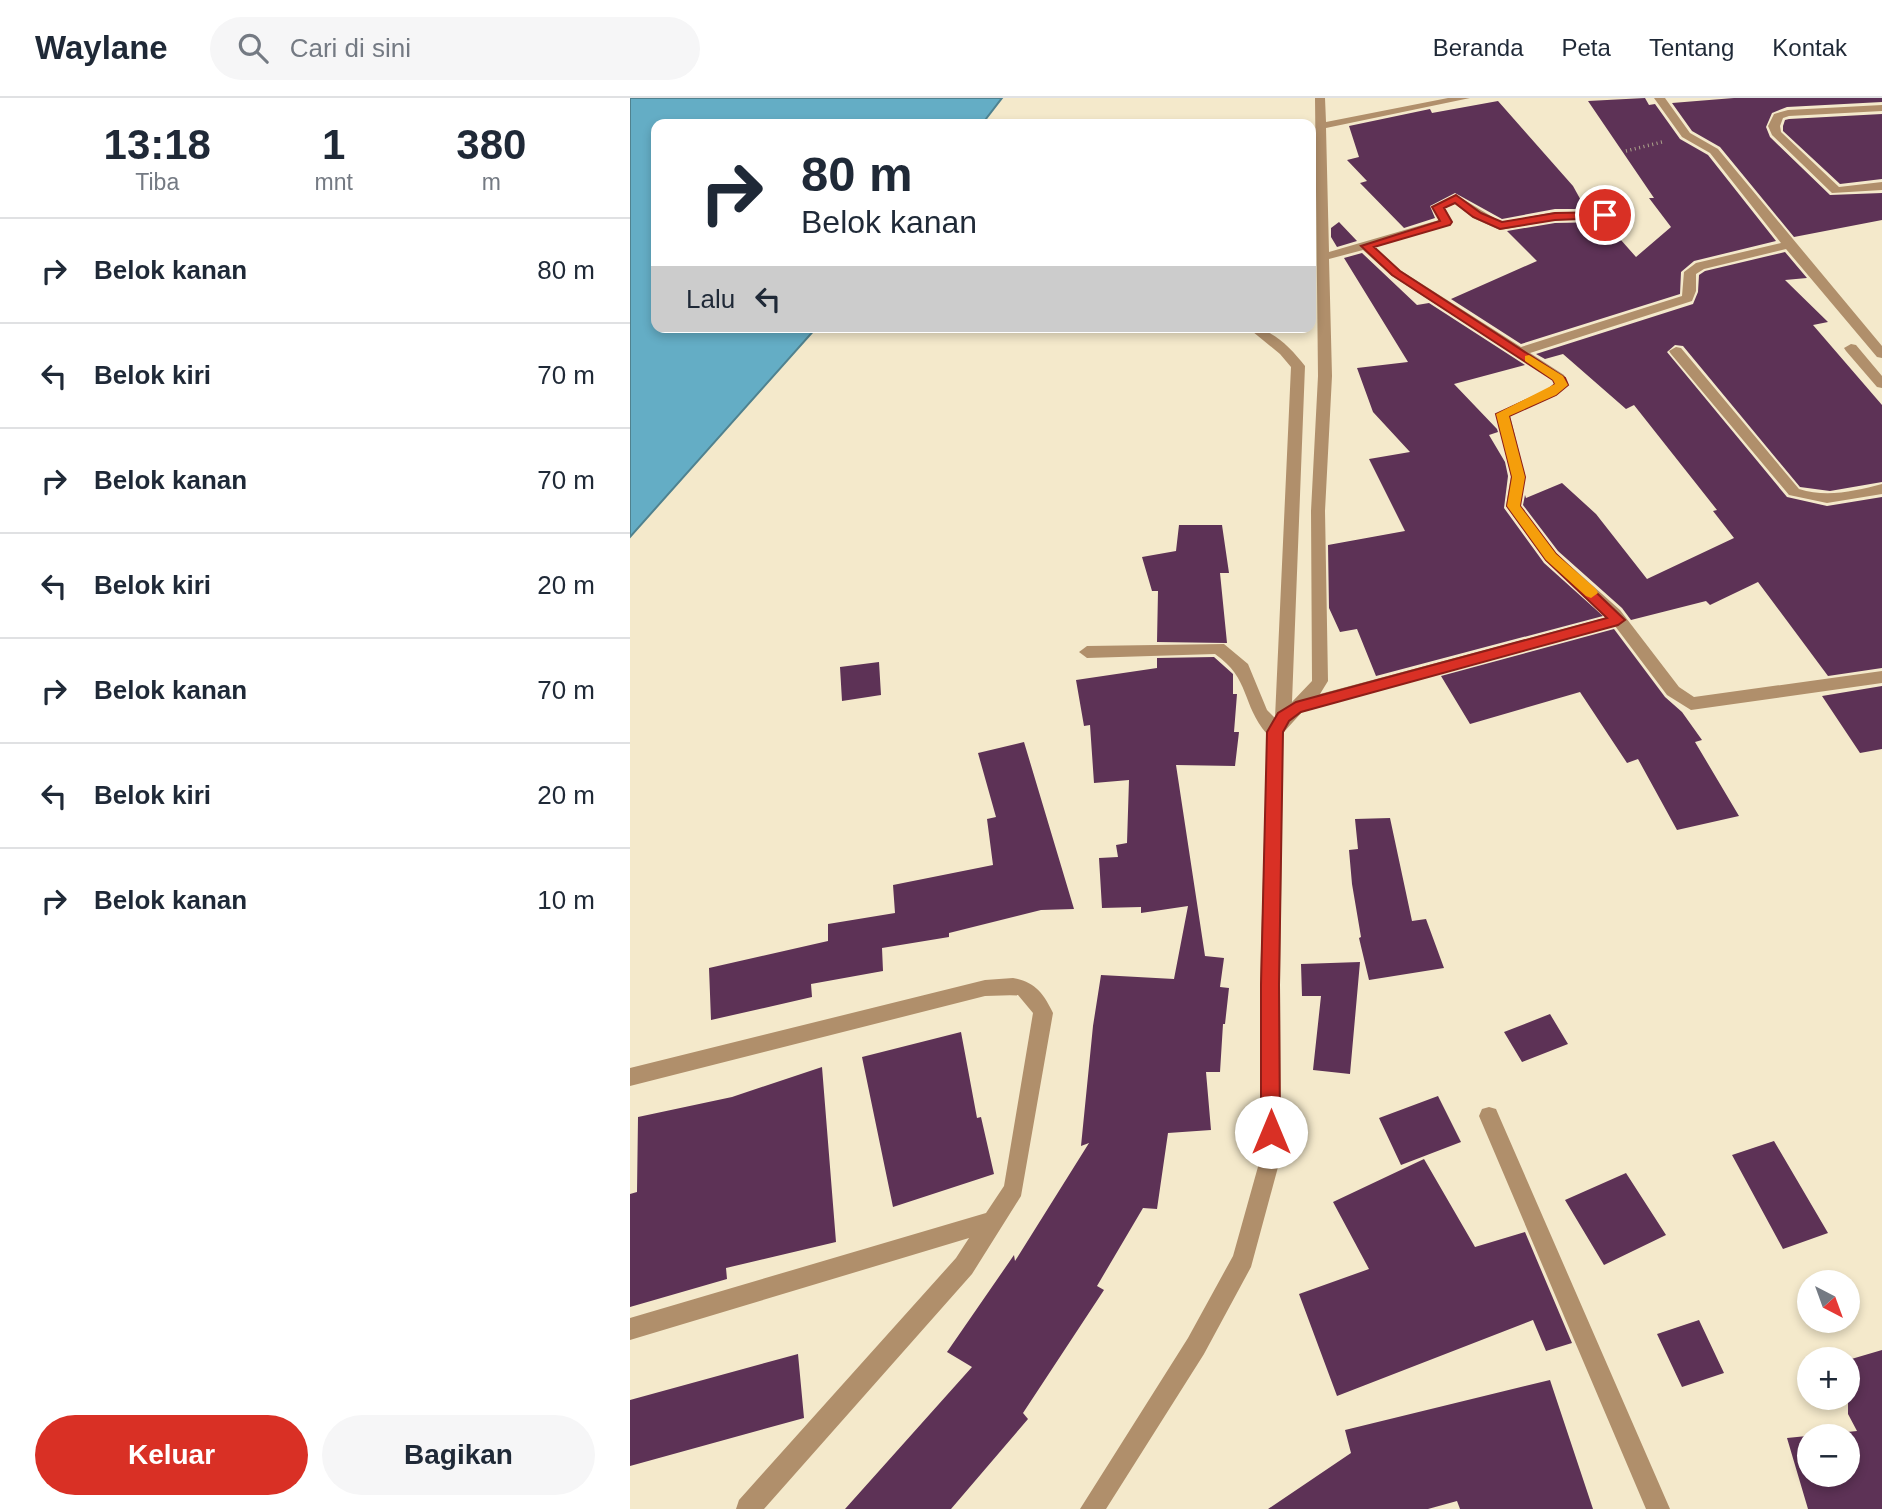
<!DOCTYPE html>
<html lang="id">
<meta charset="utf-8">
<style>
:root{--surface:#fff;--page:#f6f6f7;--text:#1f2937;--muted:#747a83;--line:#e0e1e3;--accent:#d93025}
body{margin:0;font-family:Arial,sans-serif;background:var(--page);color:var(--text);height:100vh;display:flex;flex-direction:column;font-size:26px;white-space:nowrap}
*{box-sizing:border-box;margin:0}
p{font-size:23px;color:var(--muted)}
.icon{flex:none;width:38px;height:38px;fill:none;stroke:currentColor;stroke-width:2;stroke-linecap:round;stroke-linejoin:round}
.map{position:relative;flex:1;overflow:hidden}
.panel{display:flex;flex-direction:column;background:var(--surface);width:630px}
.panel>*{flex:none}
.guide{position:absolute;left:21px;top:21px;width:665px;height:214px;border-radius:14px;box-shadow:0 4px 10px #0003;background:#fff;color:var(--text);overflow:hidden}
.needle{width:46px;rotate:139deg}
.buttons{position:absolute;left:1167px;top:1172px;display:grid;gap:14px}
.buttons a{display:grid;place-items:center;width:63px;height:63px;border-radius:50%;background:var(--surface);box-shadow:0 4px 10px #0003;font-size:35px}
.pin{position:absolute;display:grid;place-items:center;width:60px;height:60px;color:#fff;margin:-30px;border:4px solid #fff;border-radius:50%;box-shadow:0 2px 7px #0007}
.me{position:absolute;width:77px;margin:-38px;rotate:0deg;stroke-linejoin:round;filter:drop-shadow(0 0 5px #0008)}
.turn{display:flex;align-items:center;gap:24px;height:147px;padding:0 35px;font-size:32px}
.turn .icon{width:91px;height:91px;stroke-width:2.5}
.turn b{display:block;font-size:49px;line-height:60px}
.then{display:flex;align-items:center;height:66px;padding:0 35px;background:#0003;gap:14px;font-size:26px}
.eta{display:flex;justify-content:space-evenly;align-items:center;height:119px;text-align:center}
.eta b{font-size:42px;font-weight:600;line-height:49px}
.primary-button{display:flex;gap:14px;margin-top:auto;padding:14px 35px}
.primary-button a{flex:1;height:80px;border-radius:42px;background:var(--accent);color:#fff;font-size:28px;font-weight:600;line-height:80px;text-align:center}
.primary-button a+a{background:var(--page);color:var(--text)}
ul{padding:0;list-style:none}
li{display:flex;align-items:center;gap:21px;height:105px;padding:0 35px;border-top:2px solid var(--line)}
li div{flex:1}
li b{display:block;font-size:26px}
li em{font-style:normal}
header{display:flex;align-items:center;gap:42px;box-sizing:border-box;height:98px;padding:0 35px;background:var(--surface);border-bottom:2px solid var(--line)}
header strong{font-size:33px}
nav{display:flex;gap:38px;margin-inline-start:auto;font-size:24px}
.search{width:490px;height:63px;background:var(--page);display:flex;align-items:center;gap:18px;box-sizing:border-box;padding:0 24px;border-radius:38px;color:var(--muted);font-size:26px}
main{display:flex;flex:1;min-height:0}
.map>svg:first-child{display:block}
.water{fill:#64adc5;stroke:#50828f;stroke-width:2}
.building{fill:#5d3256;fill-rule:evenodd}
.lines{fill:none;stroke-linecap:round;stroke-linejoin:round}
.path{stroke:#aba38b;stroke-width:3.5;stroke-dasharray:1 3.5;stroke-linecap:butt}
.street{fill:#b08f6b;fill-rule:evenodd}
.route{fill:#d93025;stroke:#8d1f18;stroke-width:2}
.slow{fill:#f59e0b}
</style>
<header>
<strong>Waylane</strong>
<div class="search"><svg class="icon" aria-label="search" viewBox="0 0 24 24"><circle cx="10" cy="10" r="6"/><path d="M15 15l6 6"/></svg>Cari di sini</div>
<nav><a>Beranda</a><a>Peta</a><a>Tentang</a><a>Kontak</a></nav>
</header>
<main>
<section class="panel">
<div class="eta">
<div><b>13:18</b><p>Tiba</p></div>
<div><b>1</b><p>mnt</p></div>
<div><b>380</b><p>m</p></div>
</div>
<ul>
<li><svg class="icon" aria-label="right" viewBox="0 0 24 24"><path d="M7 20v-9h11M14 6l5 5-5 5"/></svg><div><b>Belok kanan</b></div><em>80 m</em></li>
<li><svg class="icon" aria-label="left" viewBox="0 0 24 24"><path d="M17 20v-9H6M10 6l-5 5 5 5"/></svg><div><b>Belok kiri</b></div><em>70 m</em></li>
<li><svg class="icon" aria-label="right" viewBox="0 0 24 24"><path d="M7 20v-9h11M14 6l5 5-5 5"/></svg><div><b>Belok kanan</b></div><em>70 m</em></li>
<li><svg class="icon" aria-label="left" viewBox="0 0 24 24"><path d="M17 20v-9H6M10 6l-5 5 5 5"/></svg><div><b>Belok kiri</b></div><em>20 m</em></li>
<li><svg class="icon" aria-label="right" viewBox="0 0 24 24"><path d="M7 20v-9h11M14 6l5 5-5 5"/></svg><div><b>Belok kanan</b></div><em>70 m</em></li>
<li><svg class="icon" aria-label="left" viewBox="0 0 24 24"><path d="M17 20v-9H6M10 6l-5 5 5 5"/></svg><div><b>Belok kiri</b></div><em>20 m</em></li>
<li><svg class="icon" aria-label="right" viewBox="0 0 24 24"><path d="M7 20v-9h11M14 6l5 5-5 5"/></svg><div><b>Belok kanan</b></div><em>10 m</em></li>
</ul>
<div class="primary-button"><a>Keluar</a><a>Bagikan</a></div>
</section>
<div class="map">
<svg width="1252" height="1411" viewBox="0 0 1252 1411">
<rect width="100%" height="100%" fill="#f4e9cb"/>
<path class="water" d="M0,0H372L352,26H26V229H187L0,439Z"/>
<path class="building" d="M1015,0L1019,7L1025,6L1050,41L1078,57L1146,143L1064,163L1051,174L1050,196L891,246L821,201L907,163L877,133L925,125L975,124L1006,159L1041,129L1019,100H1024L958,3Z
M1104,0H1252V4L1157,9L1142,15L1136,29L1140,39L1200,97L1252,95V122L1164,139L1090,49L1062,33L1042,5Z
M868,3L943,88L953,106H959L964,111H925L872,121L825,95L800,108L805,120L774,130L730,85L737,83L717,62L729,59L719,28L800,11L802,15Z
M1252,16V81L1210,86L1153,33V28L1155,22L1159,21Z
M709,124L727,143L707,149L701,139V130Z
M1155,154L1177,180L1155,182L1198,224L1183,227L1252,307V384L1200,393L1170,389L1053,248L1045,247L1037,254L1157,399L1197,408L1252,399V570L1198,578L1128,484L1080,507L1076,503L1001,522L992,510L928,453L893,407L895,397L896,400L932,385L966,416L1017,481L1104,440L1083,413L1087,412L1004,307L996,311L933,256L915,261L906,256L1063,206L1068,194L1069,177L1075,173Z
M732,155L787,207L799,205L895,267L824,286L867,331L868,334L859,337L875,364L878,378L874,410L914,465L973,518L746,578L727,531L710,534L699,510L698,447L775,433L739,361L780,354L743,314L727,270L778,264L714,160Z
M549,427H592L599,475H590L597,545L527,544L528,493H522L512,459L546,453Z
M984,531L1035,599L1052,614L1072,642L1065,644L1109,718L1047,732L1008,661L997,665L950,594L840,626L811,578Z
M584,559L603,576V596H607L604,634H609L605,668L546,667L575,858L594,860L590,889L599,890L595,926H593L590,974H576L581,1032L538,1035L527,1111L513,1110L467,1188L474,1192L393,1315L398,1321L321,1411H215L342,1269L317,1254L384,1157L385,1163L459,1045L451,1048L463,928L471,877L544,881L558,808L511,815V809L472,810L469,760L488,759L486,747L497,745L499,682L464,685L460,627L454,628L446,582L527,570V560Z
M249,564L251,597L212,603L210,569Z
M1252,588V651L1230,655L1192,598Z
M394,644L444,811L411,812L319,835V839L252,850L253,873L181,886L182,899L81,922L79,870L198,843V826L265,815L263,787L363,767L357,721L366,719L348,655Z
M760,720L782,823L796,821L814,870L739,882L729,840L731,839L722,786L719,752L728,751L725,721Z
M730,864L720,976L683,972L691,898H672L671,866Z
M920,916L938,946L892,964L874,934Z
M331,934L347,1020L351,1019L364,1076L263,1109L232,959Z
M192,969L206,1144L96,1170L97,1181L0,1209V1096L7,1094L8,1019L102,999Z
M808,998L831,1044L771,1067L749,1020Z
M1144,1043L1198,1135L1153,1151L1102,1057Z
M794,1061L845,1149L895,1134L942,1245L916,1253L903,1222L707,1298L669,1196L739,1171L703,1104Z
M996,1075L1036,1137L974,1167L935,1102Z
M1069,1222L1094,1275L1052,1289L1027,1236Z
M1252,1252V1411H1178L1157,1340L1227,1333L1218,1316V1262ZM1180,1339H1218V1377H1180Z
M168,1256L174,1320L0,1368V1302Z
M920,1282L963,1411H830L827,1403L798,1411H638L721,1355L715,1332Z"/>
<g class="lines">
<path class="path" d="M996,53L1032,44"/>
<path class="street" d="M685,0H695L696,24L818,0H840L696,30L699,154L809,122L802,109L826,97L871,124L925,114H979L981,117L975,121L925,122L870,132L843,120L825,106L815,110L822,124L820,127L744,149L770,172L891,249L1052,198L1054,174L1066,165L1151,145L1080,55L1052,39L1024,0H1035L1060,35L1088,51L1252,248V260L1247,259L1156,151L1074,171L1066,176V193L1062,203L900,255L934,277L938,287L927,297L880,318L895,378L890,408L926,455L990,512L1049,589L1064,599L1252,573V585L1061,612L1037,597L985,528L673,613L653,635L650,887L651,1058L621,1169L574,1256L476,1411H450L558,1240L603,1158L631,1058L630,887L637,636C611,606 621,581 585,556L457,560L449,554L457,548L594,546L618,566L637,612L645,620L661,269L650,256L617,229C641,229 660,249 675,268L662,604L682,583L681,413L688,278ZM733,152L762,178L923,282L924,286L917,291L866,316L881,378L876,408L916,463L978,519L690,596L698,583L695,413L702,278L699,161Z
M1252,7V13L1159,18L1153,20L1150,28L1151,34L1209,89L1252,84V92L1202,95L1142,37L1138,28L1144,16L1158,12Z
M1221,246L1226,247L1252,278V290L1247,289L1216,253L1214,250Z
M1046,249L1051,250L1169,391C1197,400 1225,393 1252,386V396L1197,405L1159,397L1041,256L1039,253Z
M383,880C405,884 414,896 423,915L391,1098L342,1176L134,1411H106L109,1402L326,1160L339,1140L0,1242V1220L356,1115L374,1088L403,915L388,897L355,898L0,988V970L355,882Z
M859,1009L866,1011L869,1018L1040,1411H1016L849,1018L852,1011Z"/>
</g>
<path class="route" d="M826,97L851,115L872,124L925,115L975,114L981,117L975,120L925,122L870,131L843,119L825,105L814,110L822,124L820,127L744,149L770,173L935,280L938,287L926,297L879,318L895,379L890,408L926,456L995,522L988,527L671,614L659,623L653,634L649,887L650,1034L647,1040L641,1043L634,1040L631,1034V887L637,634L648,615L666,604L977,520L916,462L877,408L882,379L866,316L918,292L925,286L923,282L762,177L731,148L810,123L802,109Z"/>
<path class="slow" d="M899,257L933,278L938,287L926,297L879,318L895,379L890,408L926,456L966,491L968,495L961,500L956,498L916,462L877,408L882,379L866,316L925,286L923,282L895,263V258Z"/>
</svg>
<div class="buttons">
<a><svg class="needle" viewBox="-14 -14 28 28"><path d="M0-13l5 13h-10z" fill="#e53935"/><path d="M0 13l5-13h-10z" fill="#747a83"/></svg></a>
<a>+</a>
<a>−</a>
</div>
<div class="pin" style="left:975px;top:117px;background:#d93025"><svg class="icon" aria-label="arrive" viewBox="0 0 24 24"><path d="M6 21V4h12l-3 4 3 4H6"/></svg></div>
<svg class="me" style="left:641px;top:1034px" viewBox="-20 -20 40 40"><circle r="19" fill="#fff"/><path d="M0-13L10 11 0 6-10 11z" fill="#d93025"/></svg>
<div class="guide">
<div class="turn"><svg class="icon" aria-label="right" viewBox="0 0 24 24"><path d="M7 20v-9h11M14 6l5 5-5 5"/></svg><div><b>80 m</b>Belok kanan</div></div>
<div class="then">Lalu<svg class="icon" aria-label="left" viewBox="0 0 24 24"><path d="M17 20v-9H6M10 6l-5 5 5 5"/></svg></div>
</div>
</div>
</main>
